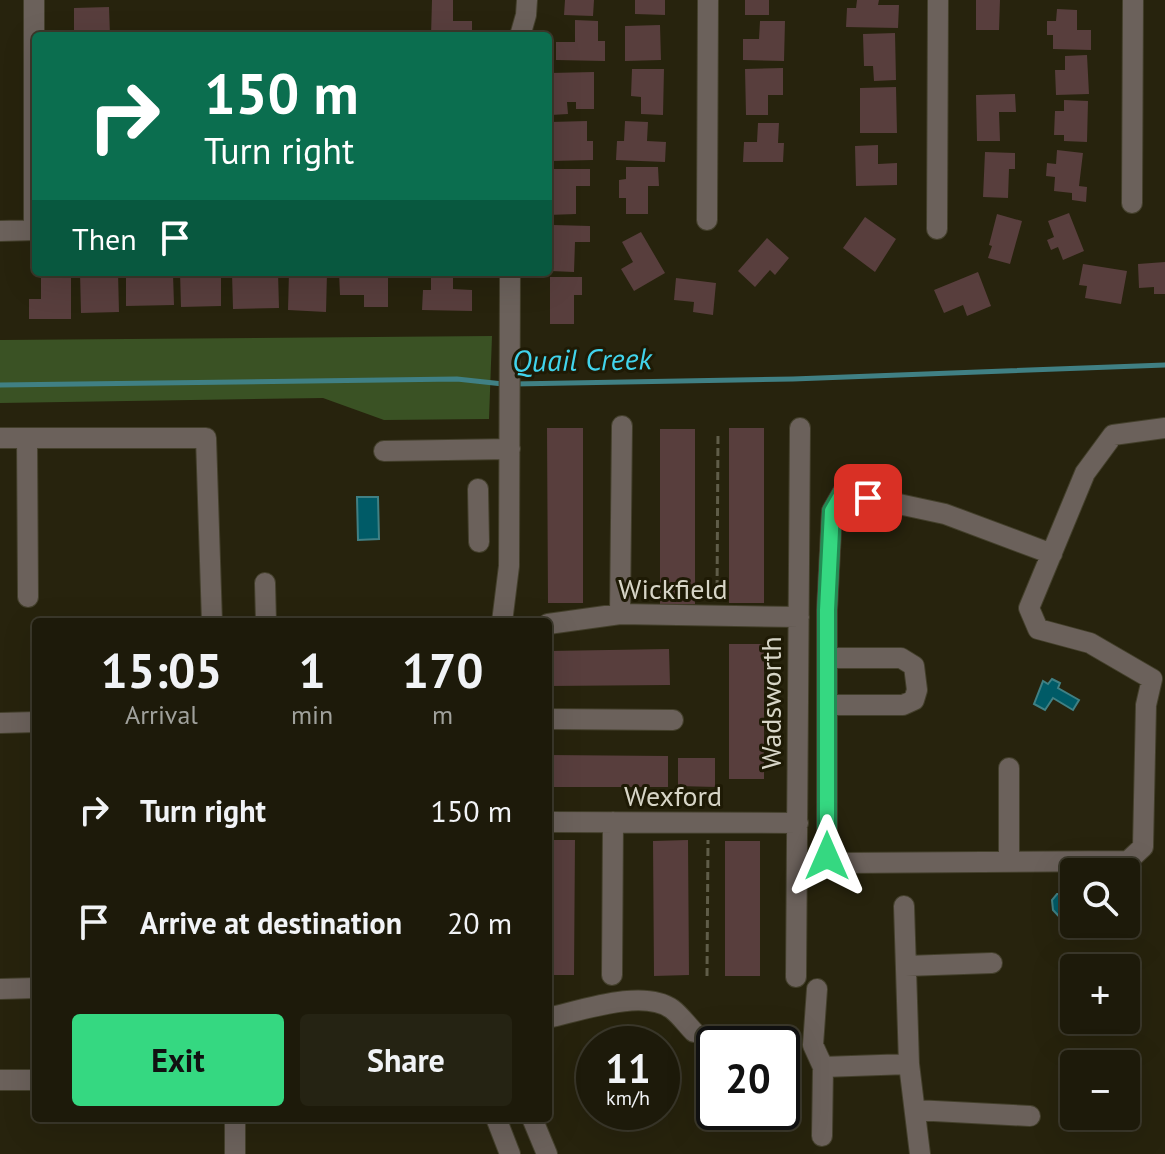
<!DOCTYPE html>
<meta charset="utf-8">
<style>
:root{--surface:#1d1a0a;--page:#252313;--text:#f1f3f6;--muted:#a0a19c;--line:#3b382b;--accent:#35d881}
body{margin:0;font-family:"PT Sans",sans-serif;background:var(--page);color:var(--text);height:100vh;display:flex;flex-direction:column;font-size:30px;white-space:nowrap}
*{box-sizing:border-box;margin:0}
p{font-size:26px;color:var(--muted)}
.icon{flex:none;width:44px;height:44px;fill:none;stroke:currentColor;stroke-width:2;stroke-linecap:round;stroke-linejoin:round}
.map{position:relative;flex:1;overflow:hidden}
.side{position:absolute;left:32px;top:618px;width:520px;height:504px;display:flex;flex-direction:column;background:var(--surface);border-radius:8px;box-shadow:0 8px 32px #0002,0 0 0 2px var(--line)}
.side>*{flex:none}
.hud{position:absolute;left:32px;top:32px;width:520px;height:244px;border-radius:8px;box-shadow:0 8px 32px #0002,0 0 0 2px var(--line);background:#0b6e4f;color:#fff;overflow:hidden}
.tools{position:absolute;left:1060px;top:858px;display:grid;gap:16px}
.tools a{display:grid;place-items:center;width:80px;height:80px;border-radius:8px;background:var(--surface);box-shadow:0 8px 32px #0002,0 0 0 2px var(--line);font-size:40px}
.speed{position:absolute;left:576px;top:1026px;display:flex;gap:16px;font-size:40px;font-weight:700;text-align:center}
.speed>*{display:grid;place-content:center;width:104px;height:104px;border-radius:50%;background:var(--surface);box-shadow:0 8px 32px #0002,0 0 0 2px var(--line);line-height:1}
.speed small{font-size:20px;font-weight:400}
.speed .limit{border:4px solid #111;border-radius:12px;background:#fff;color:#111}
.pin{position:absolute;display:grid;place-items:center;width:68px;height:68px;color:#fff;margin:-34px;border-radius:16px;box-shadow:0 4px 12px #0006}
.me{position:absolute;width:88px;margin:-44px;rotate:0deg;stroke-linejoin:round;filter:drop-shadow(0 0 6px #0008)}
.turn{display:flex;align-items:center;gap:28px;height:168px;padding:0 40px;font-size:36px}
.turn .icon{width:104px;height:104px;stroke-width:2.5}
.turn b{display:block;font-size:56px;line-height:68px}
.then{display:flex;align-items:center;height:76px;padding:0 40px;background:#0003;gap:16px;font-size:30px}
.eta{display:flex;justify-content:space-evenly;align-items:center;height:136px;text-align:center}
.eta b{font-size:48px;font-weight:700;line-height:56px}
.primary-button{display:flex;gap:16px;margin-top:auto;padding:16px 40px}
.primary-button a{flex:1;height:92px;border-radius:8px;background:var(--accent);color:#111;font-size:32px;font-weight:700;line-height:92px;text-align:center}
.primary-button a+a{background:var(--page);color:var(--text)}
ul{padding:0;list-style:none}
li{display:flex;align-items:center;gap:24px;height:112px;padding:0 40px}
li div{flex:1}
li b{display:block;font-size:30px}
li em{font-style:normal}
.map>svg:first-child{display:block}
.green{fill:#3a5224}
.water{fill:#005b67;stroke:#408084;stroke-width:2}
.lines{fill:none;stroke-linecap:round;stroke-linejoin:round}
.stream{stroke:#408084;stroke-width:5}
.building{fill:#583e3d}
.minor-casing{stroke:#433f2b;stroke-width:22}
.path{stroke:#605d49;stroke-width:3;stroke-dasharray:8 4;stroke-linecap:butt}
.minor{stroke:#6b615b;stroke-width:20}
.route-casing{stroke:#228c54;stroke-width:20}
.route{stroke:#35d881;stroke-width:14}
.labels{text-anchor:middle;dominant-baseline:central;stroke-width:6;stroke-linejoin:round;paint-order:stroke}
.street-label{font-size:28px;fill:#d7d5c7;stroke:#1e1a05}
.water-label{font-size:30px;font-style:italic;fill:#41d4ec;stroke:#1e1a05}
</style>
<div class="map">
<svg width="1165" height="1154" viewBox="0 0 1165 1154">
<rect width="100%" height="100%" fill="#27230d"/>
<path class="green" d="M492,336L489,419L384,420L323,398L0,403V340Z"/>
<path class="water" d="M357,497H378L379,539L358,540Z
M1052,679L1060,683L1058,688L1079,700L1073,710L1053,698L1045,710L1034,704L1043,681L1048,684Z
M1057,894H1064L1074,907V924L1077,925H1067L1053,910L1052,900Z"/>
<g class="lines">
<path class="stream" d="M513,384L793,379L1165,365
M0,385L457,379L503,384"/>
</g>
<path class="building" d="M432,0H453V21H472V36H431Z
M565,0H594L593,16L564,15Z
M635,0H665V15L635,14Z
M745,0H769V15H745Z
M857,0H879L878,5H899L898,28L846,27L847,8H856Z
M976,0H1000L999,30H976Z
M109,7L110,36H74V8Z
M1057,9L1077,10V30H1091V50L1053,49V35H1047V21H1056Z
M575,20L598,21V41H605V61L556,60V42H575Z
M760,21H785L784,61L743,60V39H759Z
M660,25L661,60L625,61V26Z
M895,33L896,80L874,81L873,66H864L863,34Z
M1087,55L1089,94L1056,95L1055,70H1065V56Z
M783,68V95H768V115H746L745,69Z
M632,69H664L663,115L641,114V97L631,96Z
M594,72V109H576V102H567L568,114L551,115L550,73Z
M896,87L897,133H860V88Z
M1015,94L1016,112H999L1000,141H977L976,95Z
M1064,100L1088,101L1087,142L1064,141V135H1054L1055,111H1064Z
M587,121V141H593V160L551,161L550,122Z
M625,121L648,122L647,141L666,142L665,162L616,160L617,141H624Z
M758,123H779L778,143H784L783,162H743L744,142H757Z
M878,145V164L897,163V185L856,186L855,146Z
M1057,150L1083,153L1079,186L1087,187L1086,202L1072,200V193L1054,191L1055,177L1046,176L1047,163L1056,164Z
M985,152L1015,153V169H1009L1008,198L983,197Z
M626,167H658L659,186H648V214H626V198H619V180L626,179Z
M551,169H590V186H576V214L548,215V200H551Z
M1069,213L1084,251L1063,260L1058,247L1051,250L1047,240L1054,237L1048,221Z
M997,214L1022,221L1010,264L988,258L992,246L989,245Z
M865,217L896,239L875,272L843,248Z
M553,225L590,226V242H575L574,272L551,271Z
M641,232L665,273L634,291L621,269L633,262L622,242Z
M767,238L789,258L775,275L770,270L755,287L738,271Z
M1165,262V294H1154V287L1139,288L1138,264Z
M1083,264L1127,271L1121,304L1085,298L1087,286L1079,285Z
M80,272H118L119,312L81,313Z
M180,272H221V306L181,307Z
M278,272L279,308L233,309L232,273Z
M289,272L327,273L326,312L288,310Z
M339,272H388V307H364V295H340Z
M431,272H453V289L472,290V311L422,310L423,290H431Z
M978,272L991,306L967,316L963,305L944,313L934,290Z
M173,274L174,305L126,306V275Z
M41,277H71V319H29V299H41Z
M550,277H582V295H574V324H550Z
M676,278L716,283L713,315L693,312L694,302L674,300Z
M547,428H583V603H548Z
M729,428H764V603H729Z
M660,429H695V604H660Z
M729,644H764V779H729Z
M669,649L670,685L548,686V651Z
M548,755L668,756V787H548Z
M678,758H715V787L678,786Z
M548,840H575L574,975H548Z
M688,840L689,975L654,976L653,841Z
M725,841H760V976H725Z"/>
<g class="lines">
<g class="minor-casing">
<path id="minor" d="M520,36L526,15L527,0
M1132,203L1133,0
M707,220L708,0
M937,229L938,0
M34,230V0
M0,231L36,230
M0,438H206L212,622
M27,438L28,597
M384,451L510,449
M478,489L479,542
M1052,554L945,514L843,492L832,511L827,610V856L838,863L1128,861L1143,847L1146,705L1152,679L1090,643L1038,629L1029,608L1085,473L1113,435L1165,428
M265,583L266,622
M620,614L622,426
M502,622L509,566L510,272
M548,624L620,614L799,617
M827,705H903L914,700L917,690L914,666L901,658H827
M548,719L673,720
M0,723L36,722
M1009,768V862
M548,822L798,823
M904,906L909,1064L920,1154
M906,966L992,963
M612,975L613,822
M796,977L800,428
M0,989L36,988
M817,989L813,1045L823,1067
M548,1018C580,1011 643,988 672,1009C680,1015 687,1025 694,1032
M0,1080H36
M915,1110L1030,1116
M235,1118V1154
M496,1118L510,1154
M532,1118L547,1154
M822,1136L823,1067L909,1064"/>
</g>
<path class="path" d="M717,600L718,433
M707,976L708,840"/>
<use href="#minor" class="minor"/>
</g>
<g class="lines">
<g class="route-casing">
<path id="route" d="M827,856V610L832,511L843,492L868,498"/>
</g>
<use href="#route" class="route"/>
</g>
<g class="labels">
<g class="street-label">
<text x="673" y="588">Wickfield</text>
<text transform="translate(770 703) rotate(-90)">Wadsworth</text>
<text x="673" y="795">Wexford</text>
</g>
<g class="water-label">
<text transform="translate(582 359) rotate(-1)">Quail Creek</text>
</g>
</g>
</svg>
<div class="tools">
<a><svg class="icon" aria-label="search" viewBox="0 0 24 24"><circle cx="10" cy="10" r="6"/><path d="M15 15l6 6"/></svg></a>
<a>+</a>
<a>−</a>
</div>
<div class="speed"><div>11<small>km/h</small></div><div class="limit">20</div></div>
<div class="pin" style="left:868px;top:498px;background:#d93025"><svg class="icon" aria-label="arrive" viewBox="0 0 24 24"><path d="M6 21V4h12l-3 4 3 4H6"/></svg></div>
<svg class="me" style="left:827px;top:856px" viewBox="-20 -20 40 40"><path d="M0-17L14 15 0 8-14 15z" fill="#35d881" stroke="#fff" stroke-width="4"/></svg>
<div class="hud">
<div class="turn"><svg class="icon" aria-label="right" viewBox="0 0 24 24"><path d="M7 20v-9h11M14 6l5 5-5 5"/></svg><div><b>150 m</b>Turn right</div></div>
<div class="then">Then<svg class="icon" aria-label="arrive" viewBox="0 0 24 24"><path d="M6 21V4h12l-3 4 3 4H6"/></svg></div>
</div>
<section class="side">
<div class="eta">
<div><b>15:05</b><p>Arrival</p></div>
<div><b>1</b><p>min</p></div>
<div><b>170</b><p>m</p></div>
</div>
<ul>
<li><svg class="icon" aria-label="right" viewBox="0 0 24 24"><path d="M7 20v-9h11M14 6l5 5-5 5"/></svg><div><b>Turn right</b></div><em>150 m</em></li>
<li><svg class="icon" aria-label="arrive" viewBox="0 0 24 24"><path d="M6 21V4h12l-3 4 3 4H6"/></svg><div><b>Arrive at destination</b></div><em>20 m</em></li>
</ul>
<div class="primary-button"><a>Exit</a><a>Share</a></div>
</section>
</div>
